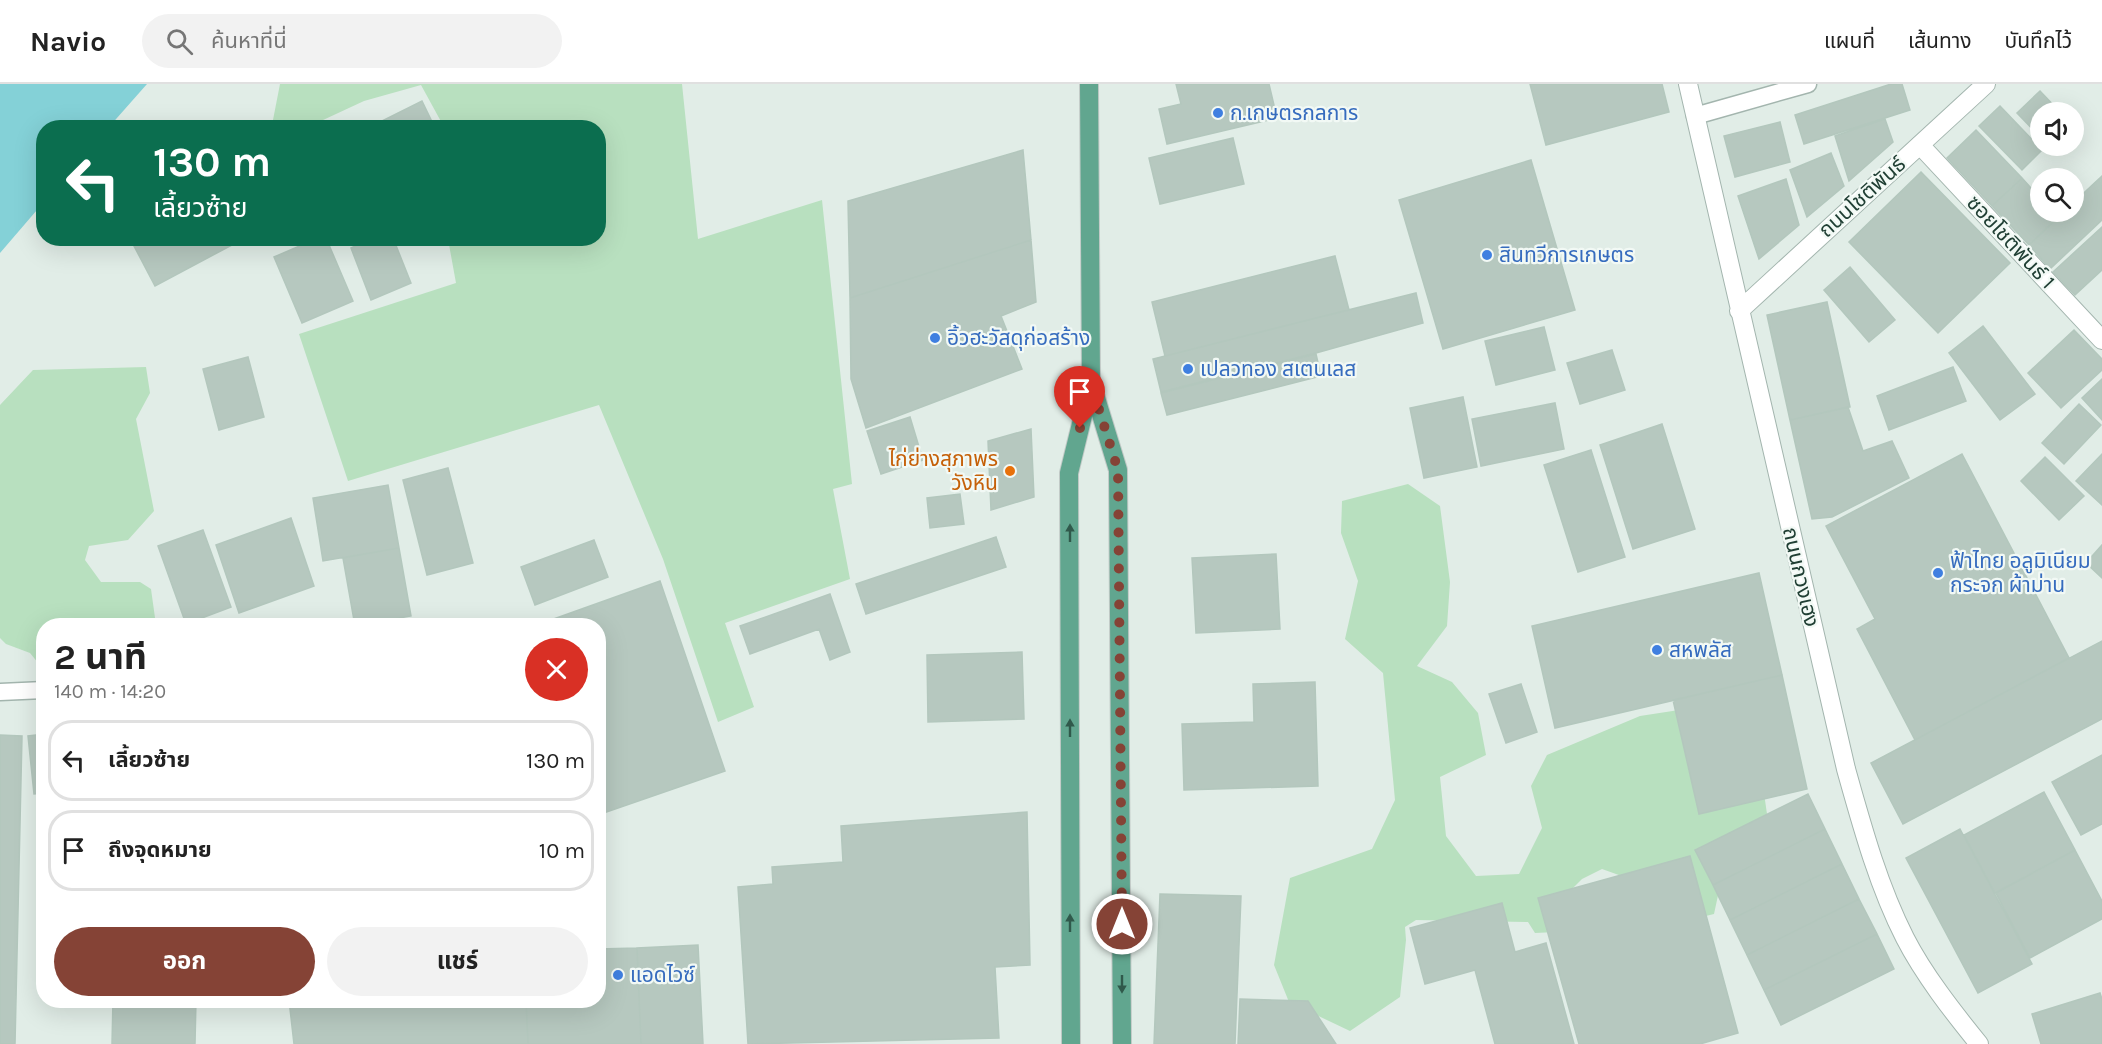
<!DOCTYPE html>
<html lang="th">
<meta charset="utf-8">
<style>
:root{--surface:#fff;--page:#f2f2f2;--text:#222;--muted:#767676;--line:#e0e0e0;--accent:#854336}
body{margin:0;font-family:Karla,"Noto Sans Thai",sans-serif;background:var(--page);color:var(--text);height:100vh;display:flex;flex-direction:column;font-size:22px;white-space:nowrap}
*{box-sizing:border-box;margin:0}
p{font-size:20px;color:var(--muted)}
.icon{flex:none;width:33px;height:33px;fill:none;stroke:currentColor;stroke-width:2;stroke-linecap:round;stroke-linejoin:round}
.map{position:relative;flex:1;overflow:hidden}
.sheet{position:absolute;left:36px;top:534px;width:570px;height:390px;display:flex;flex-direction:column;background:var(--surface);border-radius:24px;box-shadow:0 6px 24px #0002}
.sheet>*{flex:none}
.banner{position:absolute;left:36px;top:36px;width:570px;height:126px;border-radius:24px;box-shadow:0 6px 24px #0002;background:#0b6e4f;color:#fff;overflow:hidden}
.tools{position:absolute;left:2030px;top:18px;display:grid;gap:12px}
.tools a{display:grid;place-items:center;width:54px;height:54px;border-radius:50%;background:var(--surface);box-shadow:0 6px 24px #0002;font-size:30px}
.pin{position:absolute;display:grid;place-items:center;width:51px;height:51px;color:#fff;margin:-62px -26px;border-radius:50% 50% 50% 0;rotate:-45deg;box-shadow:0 0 6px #0007}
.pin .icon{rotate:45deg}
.me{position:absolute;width:66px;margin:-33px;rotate:0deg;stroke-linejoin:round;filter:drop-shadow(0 0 4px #0008)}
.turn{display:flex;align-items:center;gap:21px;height:126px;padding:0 18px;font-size:27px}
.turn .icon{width:78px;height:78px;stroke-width:2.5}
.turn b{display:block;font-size:42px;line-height:51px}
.round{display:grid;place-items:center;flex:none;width:63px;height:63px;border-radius:32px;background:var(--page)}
.headline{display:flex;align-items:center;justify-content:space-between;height:102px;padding:0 18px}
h1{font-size:36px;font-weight:700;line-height:45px}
.primary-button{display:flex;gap:12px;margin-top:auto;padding:12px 18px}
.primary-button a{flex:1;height:69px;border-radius:36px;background:var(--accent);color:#fff;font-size:24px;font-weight:700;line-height:69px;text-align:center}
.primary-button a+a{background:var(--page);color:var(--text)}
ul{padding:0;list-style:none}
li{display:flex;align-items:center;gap:18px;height:81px;margin:0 12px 9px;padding:0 6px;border:3px solid var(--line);border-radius:24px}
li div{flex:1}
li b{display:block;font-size:22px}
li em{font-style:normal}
header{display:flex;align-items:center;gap:36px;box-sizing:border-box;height:84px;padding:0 30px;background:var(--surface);border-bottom:2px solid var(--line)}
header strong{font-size:28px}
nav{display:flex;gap:33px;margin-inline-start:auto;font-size:21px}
.search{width:420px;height:54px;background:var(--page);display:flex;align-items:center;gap:15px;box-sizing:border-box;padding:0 21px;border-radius:33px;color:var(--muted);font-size:22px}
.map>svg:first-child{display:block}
.green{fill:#b8e0bf}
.water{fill:#84d1d7}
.building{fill:#b6c8bf;stroke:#b3c7bd;stroke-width:1.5}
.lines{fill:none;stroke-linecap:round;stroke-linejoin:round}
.service-casing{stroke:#a3b5ae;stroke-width:19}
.minor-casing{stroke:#a3b5ae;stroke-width:20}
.tertiary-casing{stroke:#a3b5ae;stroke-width:20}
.primary-casing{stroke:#c1c9c6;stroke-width:20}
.service{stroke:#fff;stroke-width:16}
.minor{stroke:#fff;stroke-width:18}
.tertiary{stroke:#fff;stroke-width:18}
.primary{stroke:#61a68f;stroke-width:18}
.oneway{fill:#30594b}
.route{stroke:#854336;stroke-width:10;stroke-dasharray:0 18}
.shop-dot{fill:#3f7fe0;stroke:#f2f9f5;stroke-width:2}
.food-dot{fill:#e8710a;stroke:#f2f9f5;stroke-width:2}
.labels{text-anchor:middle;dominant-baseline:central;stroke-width:4.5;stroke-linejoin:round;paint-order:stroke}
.shop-label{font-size:21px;fill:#366cbe;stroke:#f2f9f5;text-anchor:start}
.street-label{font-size:21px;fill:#203f34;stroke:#f2f9f5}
.food-label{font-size:21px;fill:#c56008;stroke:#f2f9f5;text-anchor:end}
</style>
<header>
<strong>Navio</strong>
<div class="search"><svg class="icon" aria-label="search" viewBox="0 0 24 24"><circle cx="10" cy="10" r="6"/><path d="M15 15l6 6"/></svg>ค้นหาที่นี่</div>
<nav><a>แผนที่</a><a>เส้นทาง</a><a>บันทึกไว้</a></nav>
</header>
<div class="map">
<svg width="2102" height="960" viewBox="0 0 2102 960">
<rect width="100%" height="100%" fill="#e1ede7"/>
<path class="green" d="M280,0H682L698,155L822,116L852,400L833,405L850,495L725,539L754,623L718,638L663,475L599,321L348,397L299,250L456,199L448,155L598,154V44L444,43L421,1L364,17L308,43H274L272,41Z
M146,283L150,309L136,335L154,427L128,456L89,462L85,476L101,498H140L151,505L156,541L44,542L43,585L30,569L6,560L0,554V321L33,286Z
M1408,400L1440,422L1450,498L1447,542L1417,582L1452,598L1478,629L1486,671L1440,693L1446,752L1476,792L1519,790L1542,744L1531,702L1547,671L1640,632L1679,626L1762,695L1769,744L1720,802L1714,830L1673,840L1644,800L1602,785L1582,795L1558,819L1556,848L1535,849L1528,838L1416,836L1405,843L1406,856L1400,913L1350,947L1289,918L1274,881L1290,794L1372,765L1395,716L1383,589L1345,555L1358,497L1341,449L1342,417Z"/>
<path class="water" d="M0,0H147L109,43L44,44L43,119L0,169Z"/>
<path class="building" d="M1176,0H1269L1277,34L1167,60L1159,25L1181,20Z
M1530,0H1662L1669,28L1546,61Z
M1891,0H1902L1910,26L1804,60L1795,31Z
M2040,7L2060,28H2040V53L2017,29Z
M422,17L435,44H372V42Z
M2000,22L2042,66L2022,86L1979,42Z
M1885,35L1893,58L1849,97L1835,52Z
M1780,38L1790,78L1735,93L1724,52Z
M1976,46L2022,94L1992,122L1947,74Z
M1233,54L1244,100L1160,120L1149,74Z
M1023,66L1031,156L850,214L848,117Z
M1831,69L1844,102L1807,133L1790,86Z
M1531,76L1575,226L1443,265L1399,116Z
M1921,88L2010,179L1938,249L1849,158Z
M2102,92V136L2050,185L2029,161L2064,128H2073V119Z
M2022,94L2040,114V128H2053L2058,133L2029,161L1992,122Z
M1786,95L1799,141L1759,175L1738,112Z
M2102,143V186L2075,211L2053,188Z
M148,154H245L155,202L134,162Z
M318,154H326L353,217L302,239L274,173Z
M374,154H393L411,199L371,216L351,164Z
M1031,156L1036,218L1001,232L1022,285L866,344L851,295L850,214Z
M1335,172L1349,226L1165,272L1152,218Z
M1850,183L1895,236L1869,258L1824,206Z
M1416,209L1423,239L1316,269L1161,308L1153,275Z
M1827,218L1850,323L1790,336L1767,231Z
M1983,242L2035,310L2000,336L1949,269Z
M1544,243L1555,286L1496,301L1485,257Z
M2074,246L2102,275V286L2061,324L2028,289Z
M1612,266L1625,306L1580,320L1567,279Z
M1316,270L1321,292L1167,331L1161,309Z
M248,273L264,333L219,346L203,285Z
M1953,283L1966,317L1889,346L1877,312Z
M2102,295V336L2082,314Z
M1463,313L1477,383L1424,394L1410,324Z
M1555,319L1564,365L1481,382L1472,335Z
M2079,320L2101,341L2064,380L2042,359Z
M1848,323L1863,367L1892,357L1909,394L1832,433L1812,435L1790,336Z
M910,333L923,376L881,390L867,347Z
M1662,340L1695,445L1633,465L1600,361Z
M1031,345L1034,413L991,426L988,357Z
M1591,366L1625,473L1578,488L1544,381Z
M1962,370L2069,574L1915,656L1857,545L1875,535L1826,442Z
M2102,370V421L2076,397Z
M2045,373L2084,412L2059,436L2021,397Z
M448,384L473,479L427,491L403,396Z
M388,401L399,464L323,477L313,414Z
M960,410L964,440L930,444L927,414Z
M291,434L314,502L239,529L216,461Z
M203,446L231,523L186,540L158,462Z
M996,453L1006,483L866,530L856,500Z
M594,456L608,493L535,521L521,483Z
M2102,461V494L2086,479Z
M399,464L411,532L355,542L343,474Z
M1276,470L1280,545L1196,549L1192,474Z
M1759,489L1782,591L1555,644L1532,542Z
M660,497L725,687L598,731V542H534Z
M830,510L850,568L830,576L819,545L750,570L740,542Z
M2102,557V635L1903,740L1871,679Z
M1022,568L1024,635L928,638L927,571Z
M1782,591L1807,705L1699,730L1673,616Z
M1315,598L1318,702L1184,706L1182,640L1254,638L1253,600Z
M1521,600L1537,648L1506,659L1489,610Z
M44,650V709L34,710L28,652Z
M0,651L22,652L15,960H0Z
M2102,671V740L2081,751L2052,698Z
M2044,708L2075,766L1995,809L1964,751Z
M1808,710L1825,745L1713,801L1695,766Z
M1027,728L1030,881L995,883L999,954L748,960L738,803L773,800L772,783L843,778L841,742Z
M1825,745L1842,780L1730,836L1713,801Z
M1960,745L2032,880L1978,909L1906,774Z
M2075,766L2102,817V835L2030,874L1996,809Z
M1690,772L1738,949L1700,960H1579L1538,814Z
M1842,780L1859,815L1747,871L1730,836Z
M1160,810L1241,812L1235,960H1154Z
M1859,815L1877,850L1764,906L1747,871Z
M1502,819L1515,868L1546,859L1574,960H1495L1475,886L1425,900L1410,844Z
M1877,850L1894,885L1781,941L1764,906Z
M698,861L703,960H641L637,864Z
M637,864L641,960H528L526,916H598V865Z
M2100,909L2102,915V960H2041L2032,930Z
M1240,915L1308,917L1336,960H1238Z
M113,916H196L195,960H112Z
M289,916H526L528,960H294Z"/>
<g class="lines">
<g class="service-casing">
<path id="service" d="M1695,32L1808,0
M0,608L44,606"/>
</g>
<g class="minor-casing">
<path id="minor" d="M1920,61L2102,256"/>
</g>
<g class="tertiary-casing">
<path id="tertiary" d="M1688,0L1846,685C1862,742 1878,801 1905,854C1924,891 1953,928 1979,960
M1739,227L1986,0"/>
</g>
<g class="primary-casing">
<path id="primary" d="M1092,301L1118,386L1122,960
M1071,960L1069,389L1091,299L1089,0"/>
</g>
<use href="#service" class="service"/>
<use href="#minor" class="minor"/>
<use href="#tertiary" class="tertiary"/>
<use href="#primary" class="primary"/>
</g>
<defs><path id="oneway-solid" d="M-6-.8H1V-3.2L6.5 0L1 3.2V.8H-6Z" transform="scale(1.5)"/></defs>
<g class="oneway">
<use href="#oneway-solid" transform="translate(1070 449) rotate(-90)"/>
<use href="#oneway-solid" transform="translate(1070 644) rotate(-90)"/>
<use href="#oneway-solid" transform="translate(1070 839) rotate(-90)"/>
<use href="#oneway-solid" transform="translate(1122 900) rotate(90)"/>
</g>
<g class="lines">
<path class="route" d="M1080,344L1091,300L1118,386L1122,840"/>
</g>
<g class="shop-dot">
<circle cx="1218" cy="29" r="6"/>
<circle cx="1487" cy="171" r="6"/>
<circle cx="935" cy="254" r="6"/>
<circle cx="1188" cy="285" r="6"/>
<circle cx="1938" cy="489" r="6"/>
<circle cx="1657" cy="566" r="6"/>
<circle cx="618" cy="891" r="6"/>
</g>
<circle class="food-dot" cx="1010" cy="387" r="6"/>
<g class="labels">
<g class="shop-label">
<text x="1230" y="29">ก.เกษตรกลการ</text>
<text x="1499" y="171">สินทวีการเกษตร</text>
<text x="947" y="254">อิ้วฮะวัสดุก่อสร้าง</text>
<text x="1200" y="285">เปลวทอง สเตนเลส</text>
<text x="1950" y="477">ฟ้าไทย อลูมิเนียม<tspan x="1950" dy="24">กระจก ผ้าม่าน</tspan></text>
<text x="1669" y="566">สหพลัส</text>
<text x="630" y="891">แอดไวซ์</text>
</g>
<g class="street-label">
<text transform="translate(1862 113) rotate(-42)">ถนนโชติพันธ์</text>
<text transform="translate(2011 158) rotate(47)">ซอยโชติพันธ์ 1</text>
<text transform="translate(1801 493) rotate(77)">ถนนกวงเฮง</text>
</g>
<g class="food-label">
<text x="998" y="375">ไก่ย่างสุภาพร<tspan x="998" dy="24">วังหิน</tspan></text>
</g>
</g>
</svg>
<div class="tools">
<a><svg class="icon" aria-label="sound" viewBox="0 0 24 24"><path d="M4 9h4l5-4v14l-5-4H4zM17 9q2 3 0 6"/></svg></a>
<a><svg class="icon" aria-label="search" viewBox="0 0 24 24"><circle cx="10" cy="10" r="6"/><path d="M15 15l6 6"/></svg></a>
</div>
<div class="pin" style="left:1080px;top:344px;background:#d93025"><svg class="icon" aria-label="arrive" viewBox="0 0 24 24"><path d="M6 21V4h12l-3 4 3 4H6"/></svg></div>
<svg class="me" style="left:1122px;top:840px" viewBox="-20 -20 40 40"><circle r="17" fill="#854336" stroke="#fff" stroke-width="3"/><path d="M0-11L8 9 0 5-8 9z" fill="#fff"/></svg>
<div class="banner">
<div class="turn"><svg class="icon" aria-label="left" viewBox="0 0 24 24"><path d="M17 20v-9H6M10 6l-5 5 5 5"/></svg><div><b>130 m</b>เลี้ยวซ้าย</div></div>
</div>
<section class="sheet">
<div class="headline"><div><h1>2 นาที</h1><p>140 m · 14:20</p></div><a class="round" style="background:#d93025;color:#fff"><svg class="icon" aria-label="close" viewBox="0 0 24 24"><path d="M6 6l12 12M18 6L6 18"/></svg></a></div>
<ul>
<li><svg class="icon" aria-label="left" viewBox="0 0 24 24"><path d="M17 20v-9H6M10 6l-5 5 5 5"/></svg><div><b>เลี้ยวซ้าย</b></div><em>130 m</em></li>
<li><svg class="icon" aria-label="arrive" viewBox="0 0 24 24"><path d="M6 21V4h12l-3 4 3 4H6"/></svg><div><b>ถึงจุดหมาย</b></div><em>10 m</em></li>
</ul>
<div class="primary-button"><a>ออก</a><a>แชร์</a></div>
</section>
</div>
